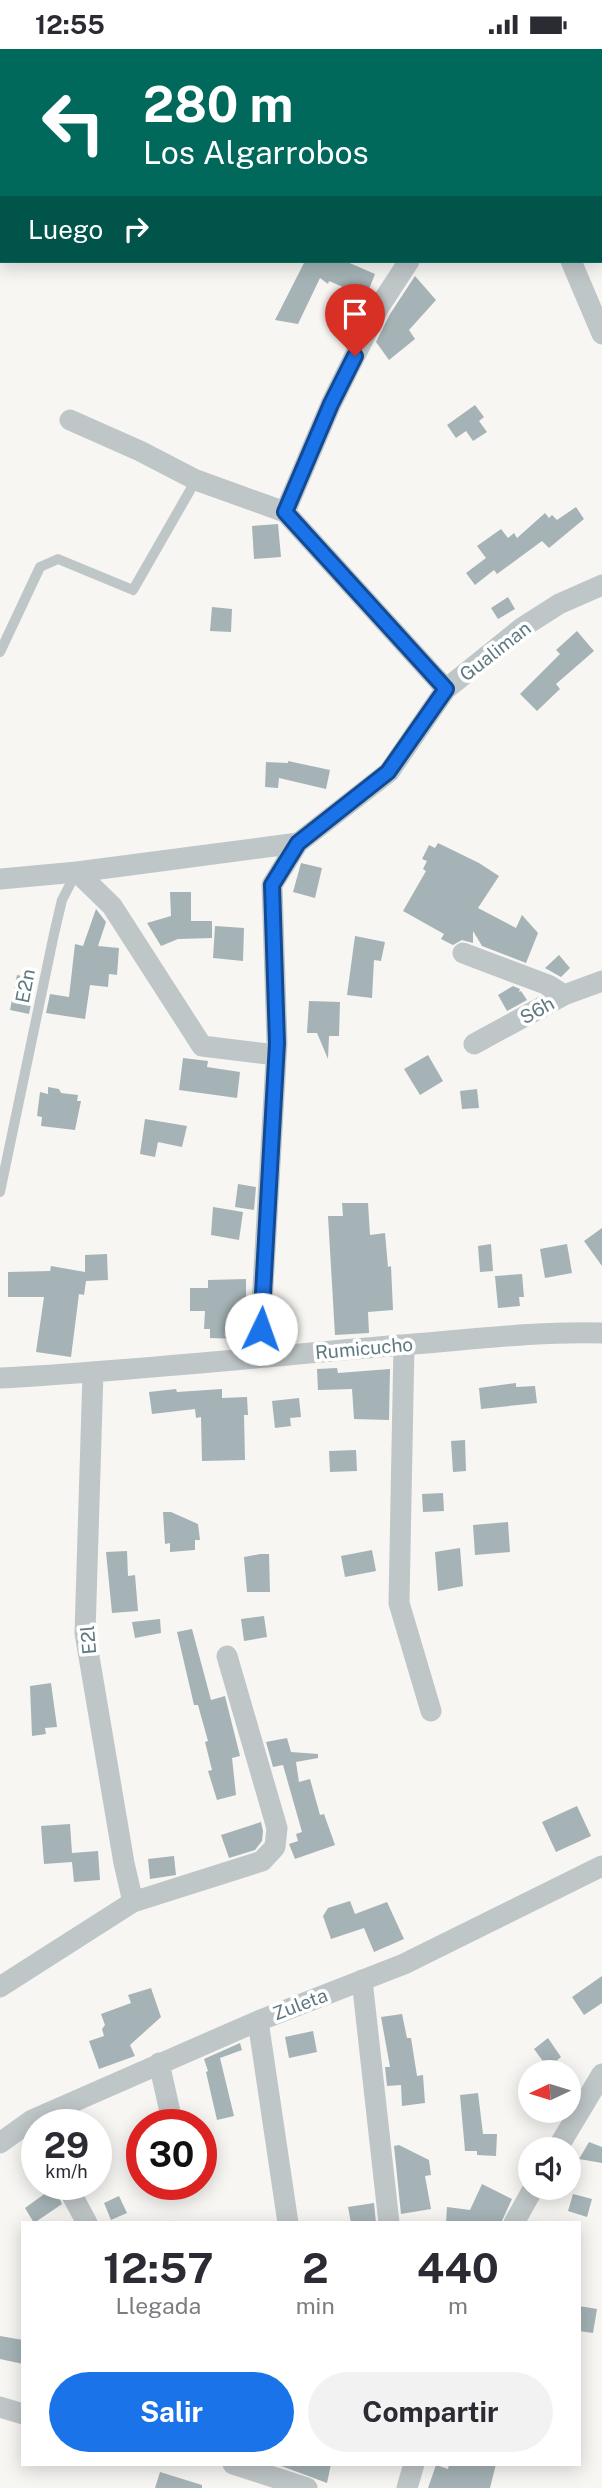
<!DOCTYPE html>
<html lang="es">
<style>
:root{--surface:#fff;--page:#f2f2f3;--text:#2b2b33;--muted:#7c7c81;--accent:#1a73e8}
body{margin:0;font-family:"Public Sans",sans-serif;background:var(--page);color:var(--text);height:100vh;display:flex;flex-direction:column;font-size:26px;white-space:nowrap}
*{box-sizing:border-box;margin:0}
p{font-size:23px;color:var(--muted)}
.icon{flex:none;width:38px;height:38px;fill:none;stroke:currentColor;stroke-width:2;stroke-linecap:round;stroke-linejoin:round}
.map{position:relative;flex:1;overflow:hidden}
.panel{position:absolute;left:21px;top:2172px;width:560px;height:245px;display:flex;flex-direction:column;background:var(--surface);border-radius:0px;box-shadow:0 4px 18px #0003}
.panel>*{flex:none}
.banner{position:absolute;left:0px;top:0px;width:602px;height:214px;box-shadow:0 4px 18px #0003;background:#00695c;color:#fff;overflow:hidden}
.needle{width:46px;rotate:266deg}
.controls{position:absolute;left:518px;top:2011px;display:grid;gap:14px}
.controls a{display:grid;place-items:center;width:63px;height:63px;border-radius:50%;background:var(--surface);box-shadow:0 4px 18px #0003;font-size:35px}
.speed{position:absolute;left:21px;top:2060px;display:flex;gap:14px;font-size:35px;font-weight:700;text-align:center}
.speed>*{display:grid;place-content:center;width:91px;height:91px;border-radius:50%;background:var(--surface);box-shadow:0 4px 18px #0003;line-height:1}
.speed small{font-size:18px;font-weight:400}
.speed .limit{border:10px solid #d22;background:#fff;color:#111}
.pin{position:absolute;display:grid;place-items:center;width:60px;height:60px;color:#fff;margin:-72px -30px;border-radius:50% 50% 50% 0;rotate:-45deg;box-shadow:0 0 7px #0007}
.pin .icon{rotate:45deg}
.me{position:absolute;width:77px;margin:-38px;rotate:3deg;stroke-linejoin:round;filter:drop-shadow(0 0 5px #0008)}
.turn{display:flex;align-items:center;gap:24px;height:147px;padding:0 28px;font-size:32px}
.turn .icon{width:91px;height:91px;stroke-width:2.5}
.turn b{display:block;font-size:49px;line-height:60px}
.then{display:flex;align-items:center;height:66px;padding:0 28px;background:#0003;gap:14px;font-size:26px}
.eta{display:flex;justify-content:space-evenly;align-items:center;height:119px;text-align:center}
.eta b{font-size:42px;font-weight:700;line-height:49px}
.cta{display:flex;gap:14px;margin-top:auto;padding:14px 28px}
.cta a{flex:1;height:80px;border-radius:42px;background:var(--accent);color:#fff;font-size:28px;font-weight:700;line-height:80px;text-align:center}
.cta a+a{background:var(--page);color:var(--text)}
.status{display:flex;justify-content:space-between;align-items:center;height:49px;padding:0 35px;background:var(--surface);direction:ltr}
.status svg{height:19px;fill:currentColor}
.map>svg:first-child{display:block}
.building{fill:#a5b3b6}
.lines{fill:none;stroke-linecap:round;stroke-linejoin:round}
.lane{stroke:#bfc6c8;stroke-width:10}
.street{stroke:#bfc6c8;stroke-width:21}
.route-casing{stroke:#114b97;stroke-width:18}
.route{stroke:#1a73e8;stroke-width:12}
.labels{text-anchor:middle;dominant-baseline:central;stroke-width:7;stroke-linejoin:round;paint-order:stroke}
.street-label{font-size:19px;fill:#5f7981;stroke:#fff}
</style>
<div class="status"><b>12:55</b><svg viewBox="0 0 49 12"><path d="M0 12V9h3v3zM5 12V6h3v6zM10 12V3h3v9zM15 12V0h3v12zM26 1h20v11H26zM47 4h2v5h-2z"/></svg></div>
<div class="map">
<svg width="602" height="2439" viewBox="0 0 602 2439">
<rect width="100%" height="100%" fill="#f7f6f3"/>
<path class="building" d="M305,212H345L375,225L366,248L329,232L328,235L320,229L298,275L275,271Z
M415,227L436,251L409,281L415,290L389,311L376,293L390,265Z
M475,356L484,368L479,372L487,383L473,392L466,382L456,389L447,376Z
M576,458L584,470L549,499L542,492L497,525L494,521L475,536L466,524L486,509L477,497L501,480L508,489L514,484L517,489L545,464L549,469L552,466L557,471Z
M278,475L281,508L254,510L252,477Z
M508,548L515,560L498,570L491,559Z
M212,558L232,560L231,583L210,582Z
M577,582L594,602L556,635L560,640L537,662L520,645L560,605L556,601Z
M288,712L330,721L326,740L279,729L278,739L265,738L266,713L288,714Z
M438,794L479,814L499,827L478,859L516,879L522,866L538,884L526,914L482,897L473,882V894L462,891L453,896L441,890L444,885L403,862L426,822L423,820L427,812L422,810L429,796L435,799Z
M301,814L322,819L315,849L293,843Z
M170,843H191V872H212V889L178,890L161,897L147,874L171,867Z
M96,860L106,873L98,897L119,899L117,926L109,925L108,938L90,936L85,970L46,964L50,945L69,948L75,895L83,897Z
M215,877L244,879L243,912L213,909Z
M355,887L385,893L381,912L374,911L372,949L347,946Z
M559,906L570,919L561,928L545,919Z
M17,926L36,930L29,965L10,961Z
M513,937L520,940L519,943L521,942L527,951L507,962L498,946Z
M309,952L340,953L339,987H329L328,1010L317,984H307Z
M428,1006L443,1032L420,1046L404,1020Z
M183,1009L208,1012L207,1018L240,1023L237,1049L179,1041Z
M48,1038L59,1040L61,1044L78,1046L77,1052H81L75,1081L41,1077L42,1068L37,1067L40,1043L48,1045Z
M477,1040L479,1059L462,1060L460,1042Z
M145,1070L187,1077L182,1098L158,1093L155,1108L140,1105Z
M238,1135L256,1138L254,1161L235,1158Z
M342,1154H368L370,1186L385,1184L388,1218L391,1217L393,1261L368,1263L369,1284L335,1286L328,1167H343Z
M213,1158L243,1163L239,1191L211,1186Z
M602,1179V1217L584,1192Z
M491,1195L493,1222L480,1223L478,1197Z
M567,1195L572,1224L545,1229L540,1200Z
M107,1205L108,1231L86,1232L84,1246L79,1245L71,1308L36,1303L44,1248H8V1223L50,1222L51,1217L85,1223V1206Z
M522,1225L524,1248H519L520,1257L498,1259L495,1227Z
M246,1230V1256H240L239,1290L210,1289V1280H204L205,1262H190V1239H208V1231Z
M337,1319L338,1324L390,1320L389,1371L354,1370L352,1340L318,1341L317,1320Z
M516,1334V1338L535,1337L537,1354L481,1360L479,1339Z
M176,1340L177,1343L222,1340V1349L247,1348L248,1366H244L245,1411L202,1412L201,1368L196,1369L195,1360L152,1365L149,1343Z
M299,1349L301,1368L290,1369L291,1377L275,1379L272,1352Z
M465,1391L466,1422L453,1423L451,1392Z
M356,1401L357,1422L330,1423L329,1402Z
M443,1444L444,1462L423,1463L422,1445Z
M163,1463H171L198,1475L200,1491H195V1501L170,1503V1494L165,1495Z
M508,1473L510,1503L475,1506L473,1476Z
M460,1499L463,1537L438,1542L435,1503Z
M372,1501L376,1522L345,1528L341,1507Z
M127,1502L128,1527L135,1526L138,1562L112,1564L106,1503Z
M260,1505H269L270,1543H247L244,1508Z
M264,1567L267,1588L244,1592L241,1570Z
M160,1570L161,1584L135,1589L132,1573Z
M192,1580L211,1651L225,1647L240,1707L232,1709L236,1746L217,1751L208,1722L212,1721L205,1693L208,1692L198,1656H194L177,1583Z
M51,1634L57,1678L45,1679L46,1685L32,1687L30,1637Z
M287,1689L291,1703L318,1705V1709L296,1713L299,1733L310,1730L320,1766L324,1765L335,1796L295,1810L289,1795L298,1792L296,1785L302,1783L283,1716L273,1718L266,1693Z
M577,1757L591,1787L556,1803L542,1773Z
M261,1773L263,1782L262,1792L255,1801L229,1809L221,1786Z
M70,1775L72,1804L98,1802L100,1831L74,1833L72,1813L44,1815L41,1777Z
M174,1807L176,1826L150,1830L148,1810Z
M350,1852L355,1865L387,1853L404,1890L374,1903L364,1879L331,1890L323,1867L328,1859Z
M602,1927V1954L584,1966L572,1948Z
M151,1939L161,1968L130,1996L135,2007L99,2020L89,1992L104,1987L102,1980L105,1976L101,1965L131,1954L128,1946Z
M402,1965L407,1989H411L417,2027L423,2026L425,2054L402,2057L401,2036L387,2037L385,2018H390L381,1968Z
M313,1982L317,2003L289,2009L285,1988Z
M548,1989L561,2008L548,2019L534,2000Z
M240,1994L242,2001L220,2009L234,2067L217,2071L206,2023L208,2022L204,2010Z
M478,2044L483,2085H497L496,2107L477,2106V2102H465L460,2046Z
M589,2093L602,2098V2114L579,2110Z
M399,2096L429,2111L431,2126L425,2127L431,2160L401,2165L394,2097Z
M482,2135L512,2150L501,2174H446L447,2158L470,2161Z
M54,2138L62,2155L34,2174L25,2159Z
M573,2145L592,2150L587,2168L568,2162Z
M119,2147L127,2164L111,2171L104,2154Z
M374,2154L376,2174H351L348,2158Z
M579,2257L597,2260L593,2284L579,2282Z
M0,2287L23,2291V2315L0,2310Z
M276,2415H331L327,2434Z
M449,2415H496L490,2439H428L436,2416L448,2420Z
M160,2423L202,2436V2439H155Z"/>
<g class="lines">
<path class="lane" d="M0,603L40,518L58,510L133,541L196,431
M0,1143L54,885L62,851L76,824"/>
<path class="street" d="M339,2L340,0
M600,31L602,30
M409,212L379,258L331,355L285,463L446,640
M571,212L602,285
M70,371L140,402L196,431L285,463
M77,823L112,857L202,997L276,1006
M0,830L77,823L298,794
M463,904L548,936L564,946
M474,995L564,946L602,932
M404,1296L399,1554L431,1662
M259,1307L277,994L272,836L298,794L389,723L446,640L523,578L559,555L602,536
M93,1324L85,1584L124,1814L133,1853
M0,1329C134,1322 267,1307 401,1296C468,1291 535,1282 602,1284
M362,1931L389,2174
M0,1938L133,1853L262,1812L275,1798L277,1779L227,1607
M258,1972L288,2174
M159,2014L173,2076
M0,2094L32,2071L258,1972L404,1915L602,1817
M557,2100L602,2025
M66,2135L87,2174
M514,2174L534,2138
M0,2358L23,2365
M233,2415L307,2439
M407,2439L414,2415"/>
</g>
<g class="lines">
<g class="route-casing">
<path id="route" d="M261,1280L277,994L272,836L298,794L388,723L446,640L285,463L331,355L355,307"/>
</g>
<use href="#route" class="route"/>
</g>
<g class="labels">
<g class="street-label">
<text transform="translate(495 602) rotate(-38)">Gualiman</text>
<text transform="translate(25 937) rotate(-79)">E2n</text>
<text transform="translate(537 961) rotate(-29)">S6h</text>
<text transform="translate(364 1299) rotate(-5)">Rumicucho</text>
<text transform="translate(88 1591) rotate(-95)">E2l</text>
<text transform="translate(300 1955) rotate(-21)">Zuleta</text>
</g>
</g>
</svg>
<div class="controls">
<a><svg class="needle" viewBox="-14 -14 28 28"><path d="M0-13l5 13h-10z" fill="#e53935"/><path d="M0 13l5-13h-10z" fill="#7c7c81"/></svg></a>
<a><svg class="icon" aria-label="sound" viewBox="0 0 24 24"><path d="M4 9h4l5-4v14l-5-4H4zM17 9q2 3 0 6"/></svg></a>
</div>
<div class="speed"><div>29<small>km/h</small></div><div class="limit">30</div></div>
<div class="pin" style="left:355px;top:307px;background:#d93025"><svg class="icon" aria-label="arrive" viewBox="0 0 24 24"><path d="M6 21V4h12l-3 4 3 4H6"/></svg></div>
<svg class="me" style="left:261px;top:1280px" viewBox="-20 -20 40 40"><circle r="19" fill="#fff"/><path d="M0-13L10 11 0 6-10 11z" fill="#1a73e8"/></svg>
<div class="banner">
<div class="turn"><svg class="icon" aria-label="left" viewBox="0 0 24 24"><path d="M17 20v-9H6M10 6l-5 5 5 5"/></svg><div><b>280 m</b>Los Algarrobos</div></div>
<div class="then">Luego<svg class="icon" aria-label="right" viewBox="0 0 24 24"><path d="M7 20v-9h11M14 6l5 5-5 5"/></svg></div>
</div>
<section class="panel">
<div class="eta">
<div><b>12:57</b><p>Llegada</p></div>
<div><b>2</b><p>min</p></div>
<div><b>440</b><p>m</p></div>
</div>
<div class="cta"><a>Salir</a><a>Compartir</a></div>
</section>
</div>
